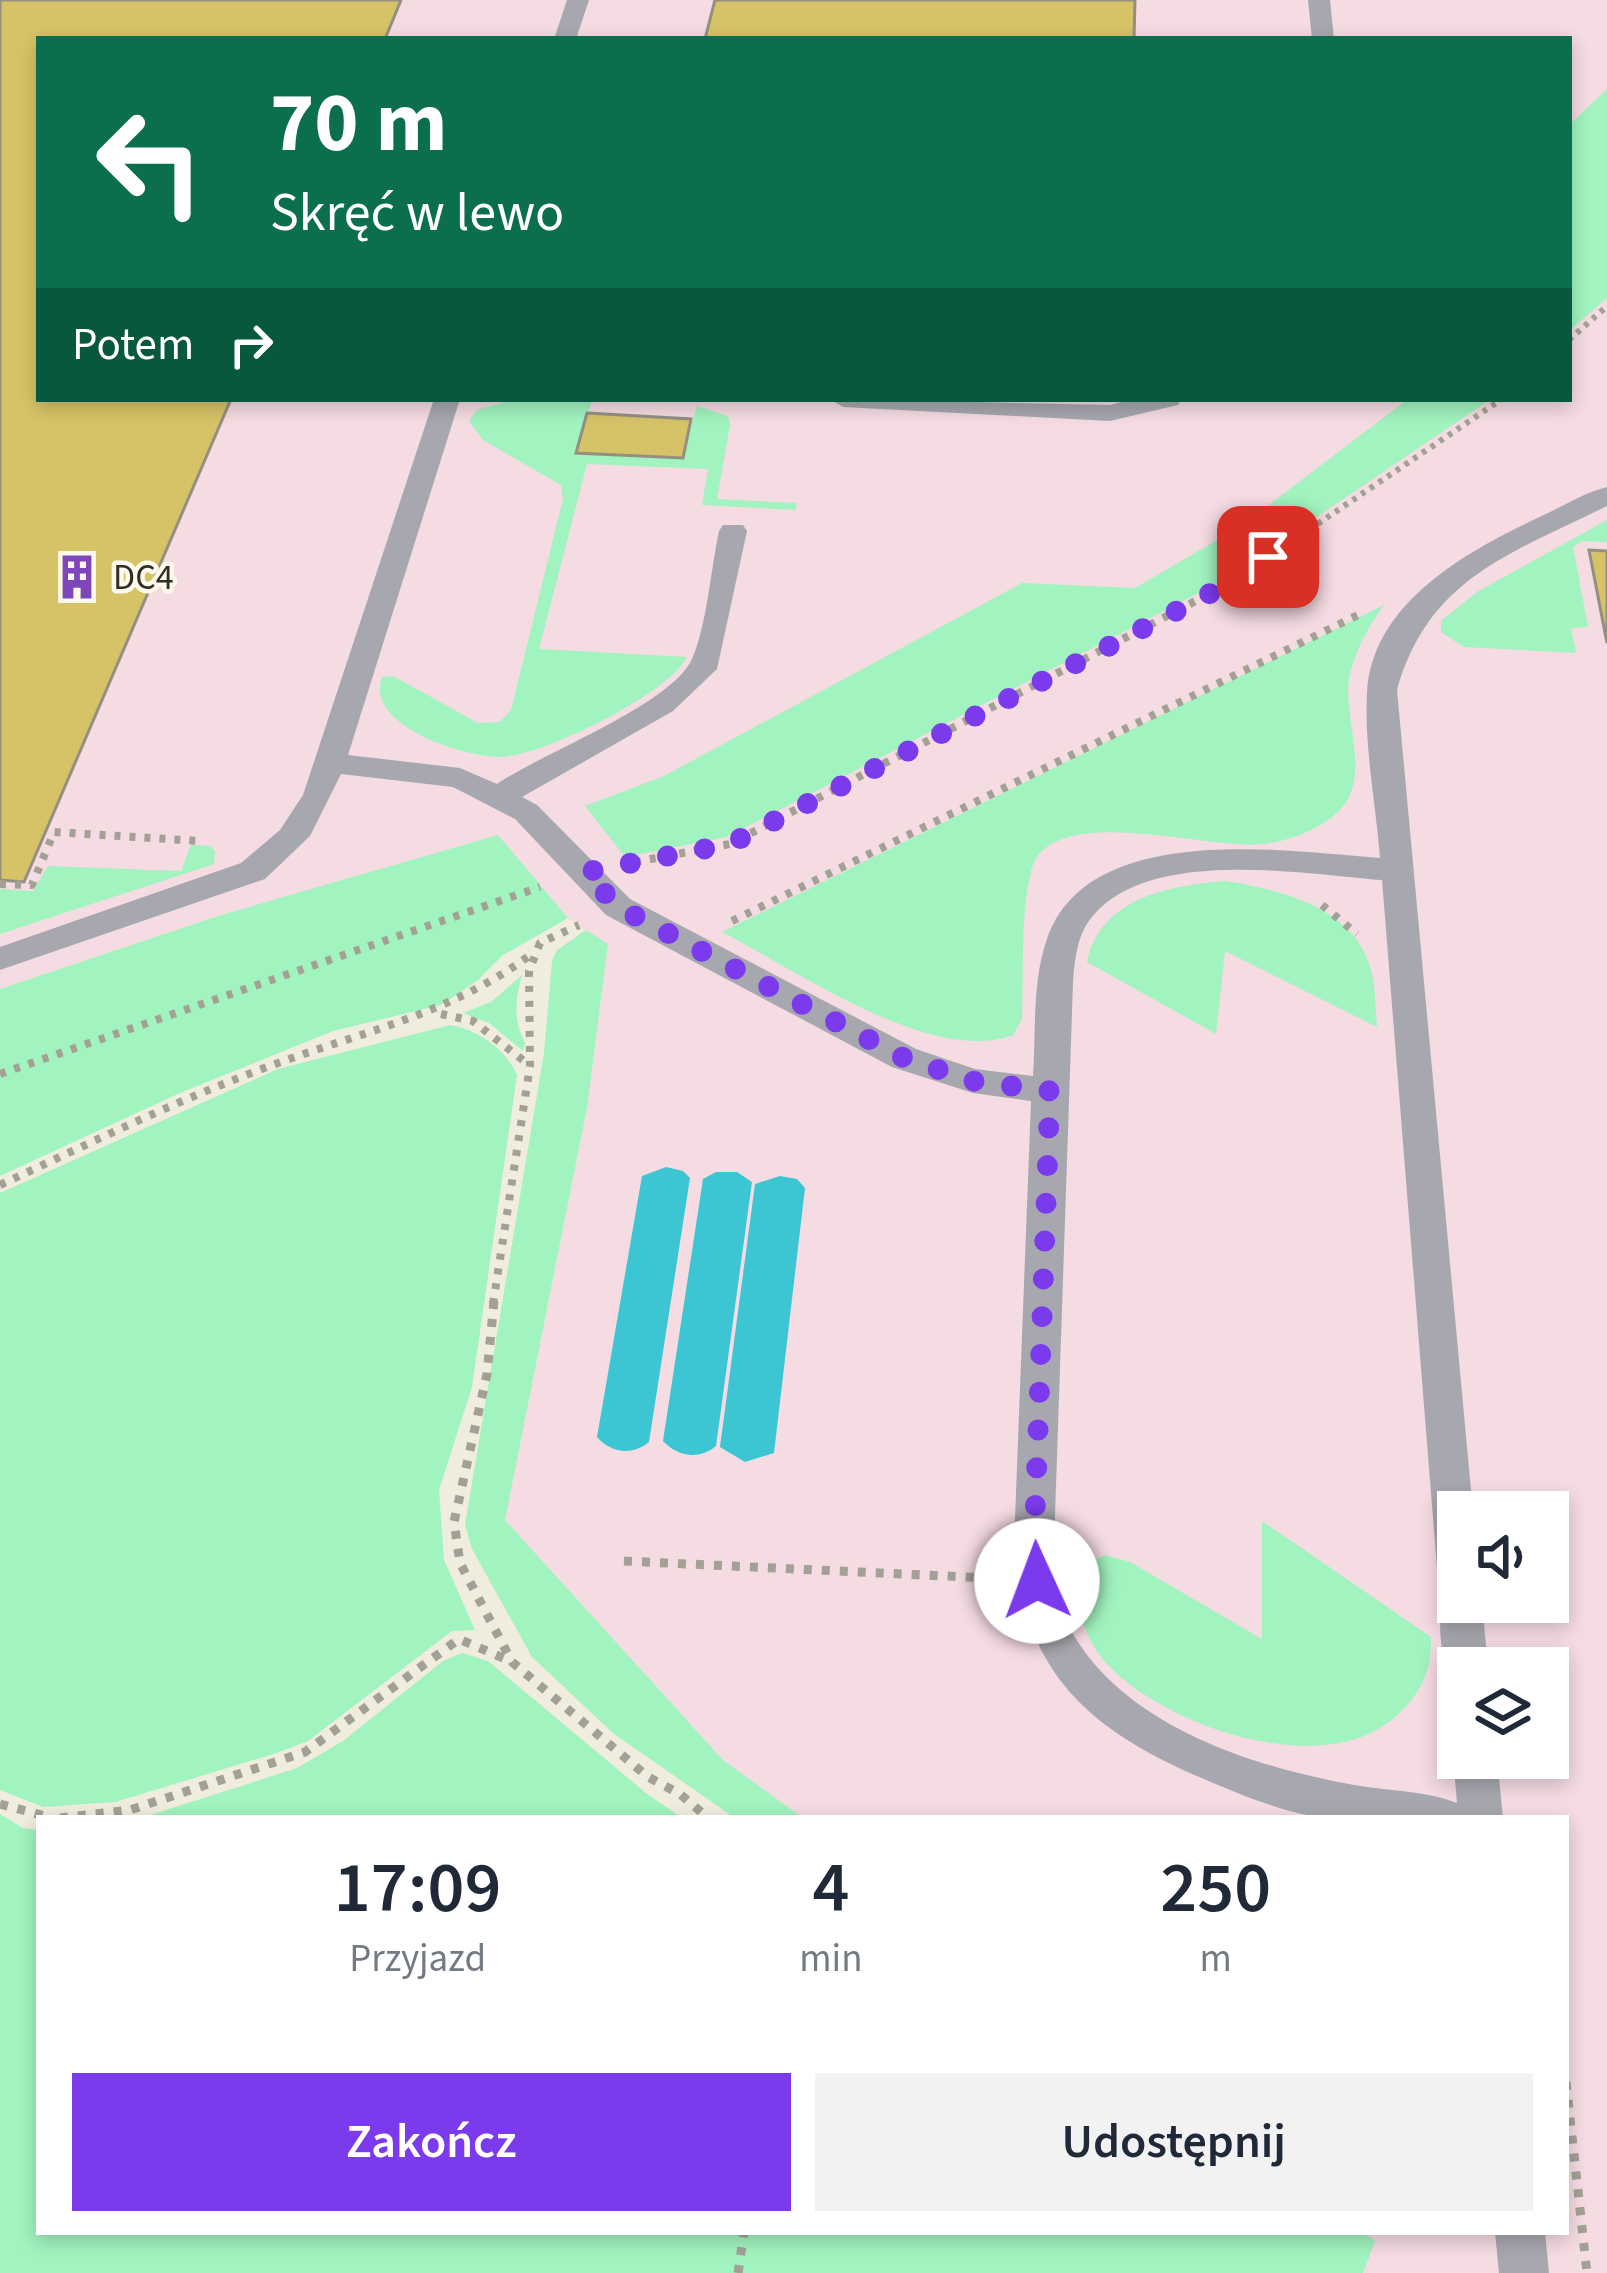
<!DOCTYPE html>
<html lang="pl">
<meta charset="utf-8">
<style>
:root{--surface:#fff;--page:#f2f2f3;--text:#1f2937;--muted:#747a83;--accent:#7c3aed}
body{margin:0;font-family:"Source Sans 3",sans-serif;background:var(--page);color:var(--text);height:100vh;display:flex;flex-direction:column;font-size:45px;white-space:nowrap}
*{box-sizing:border-box;margin:0}
p{font-size:39px;color:var(--muted)}
.icon{flex:none;width:66px;height:66px;fill:none;stroke:currentColor;stroke-width:2;stroke-linecap:round;stroke-linejoin:round}
.map{position:relative;flex:1;overflow:hidden}
.details{position:absolute;left:36px;top:1815px;width:1533px;height:420px;display:flex;flex-direction:column;background:var(--surface);border-radius:0px;box-shadow:0 6px 18px #0003}
.details>*{flex:none}
.banner{position:absolute;left:36px;top:36px;width:1536px;height:366px;border-radius:0px;box-shadow:0 6px 18px #0003;background:#0b6e4f;color:#fff;overflow:hidden}
.buttons{position:absolute;left:1437px;top:1491px;display:grid;gap:24px}
.buttons a{display:grid;place-items:center;width:132px;height:132px;border-radius:0px;background:var(--surface);box-shadow:0 6px 18px #0003;font-size:60px}
.pin{position:absolute;display:grid;place-items:center;width:102px;height:102px;color:#fff;margin:-51px;border-radius:24px;box-shadow:0 6px 18px #0006}
.me{position:absolute;width:132px;margin:-66px;rotate:358deg;stroke-linejoin:round;filter:drop-shadow(0 0 9px #0008)}
.turn{display:flex;align-items:center;gap:42px;height:252px;padding:0 36px;font-size:54px}
.turn .icon{width:156px;height:156px;stroke-width:2.5}
.turn b{display:block;font-size:84px;line-height:102px}
.then{display:flex;align-items:center;height:114px;padding:0 36px;background:#0003;gap:24px;font-size:45px}
.eta{display:flex;justify-content:space-evenly;align-items:center;height:204px;text-align:center}
.eta b{font-size:72px;font-weight:600;line-height:84px}
.cta{display:flex;gap:24px;margin-top:auto;padding:24px 36px}
.cta a{flex:1;height:138px;border-radius:0px;background:var(--accent);color:#fff;font-size:48px;font-weight:600;line-height:138px;text-align:center}
.cta a+a{background:var(--page);color:var(--text)}
.map>svg:first-child{display:block}
.industrial{fill:#f5dbe2;fill-rule:evenodd}
.green{fill:#a1f3bf}
.water{fill:#3cc6d4}
.building{fill:#d7c367;stroke:#939082;stroke-width:3}
.lines{fill:none;stroke-linecap:round;stroke-linejoin:round}
.path-far2{stroke:#a3a095;stroke-width:6;stroke-dasharray:4.5 6;stroke-linecap:butt}
.path-far1{stroke:#a3a095;stroke-width:8;stroke-dasharray:6 9;stroke-linecap:butt}
.path{stroke:#a3a095;stroke-width:9;stroke-dasharray:8 10;stroke-linecap:butt}
.minor{fill:#a7a8af;fill-rule:evenodd}
.route{stroke:#7c3aed;stroke-width:21;stroke-dasharray:0 37.8}
.labels{text-anchor:middle;dominant-baseline:central;stroke-width:9;stroke-linejoin:round;paint-order:stroke}
.poi-label{font-size:36px;fill:#2f2e28;stroke:#fdfaeb;text-anchor:start}
</style>
<div class="map">
<svg width="1607" height="2273" viewBox="0 0 1607 2273">
<rect width="100%" height="100%" fill="#f0edde"/>
<path class="industrial" d="M0,0H1607V89L1569,125V39H39V399H1569V162L1607,173V2273H1363L1374,2241L1363,2232H1566V1818H802L723,1760L505,1520L587,1108L608,945L568,918L498,836L218,916L0,989ZM1458,1512H1548V1602H1458ZM1458,1668H1548V1758H1458Z"/>
<path class="green" d="M1607,89V298L1569,331V125Z
M515,399L592,400L576,452L682,458L697,406L728,416L730,425L717,499L797,503L795,510L702,505L708,469L587,464L539,649L687,657C669,694 540,757 500,757C464,757 364,726 382,677L393,676L478,723L500,722L511,710L563,499L561,485L483,440L469,421L477,410Z
M1408,399H1491L1222,581L727,837L625,857L585,806L664,776L1022,583L1135,588L1241,526Z
M1607,520V542L1582,541L1573,547L1588,627L1571,628L1576,653L1464,647L1441,632V621L1477,592Z
M1384,605C1368,627 1354,652 1349,679C1343,722 1373,778 1338,812C1318,830 1289,841 1263,844C1209,851 1049,799 1031,871C1020,917 1024,972 1022,1019L1013,1035C932,1066 796,970 722,932Z
M498,835L568,918L503,955L478,980L441,1005L333,1031L180,1093L0,1176V989L218,916Z
M191,845L210,846L215,851L214,864L0,934V889L33,891L48,866L181,871Z
M1225,881C1277,889 1348,906 1368,961C1376,981 1375,1006 1377,1027L1225,951L1216,1034L1087,962C1101,897 1169,886 1225,881Z
M586,930L608,944L587,1108L505,1520L723,1760L803,1818H735L614,1734L532,1657L472,1549L465,1525L544,1053L552,961L557,950Z
M522,975C515,999 513,1020 525,1043L523,1051L489,1023L463,1013L491,1002Z
M450,1025C478,1030 505,1048 517,1075L472,1387L439,1490L444,1560L475,1630L452,1631L308,1741L277,1753L115,1802L43,1807L0,1790V1193L278,1069Z
M1262,1521L1431,1637C1432,1671 1421,1694 1395,1717C1323,1781 1166,1727 1107,1664C1082,1637 1077,1603 1072,1569L1105,1555L1130,1562L1262,1639Z
M462,1653L488,1661L646,1793L682,1818H141L297,1768L343,1741L443,1661Z
M0,1814L23,1828L39,1830V2232H1363L1375,2241L1363,2273H0Z"/>
<path class="water" d="M666,1167L683,1171L690,1178L649,1442C632,1456 611,1453 597,1437L642,1176Z
M716,1172H737L752,1182L716,1446C699,1460 678,1457 663,1441L703,1179Z
M780,1176L797,1179L805,1188L774,1453L745,1462L720,1447L755,1184Z"/>
<path class="building" d="M0,0H401L385,39H39V399H231L24,882L0,880Z
M715,0H1135L1134,39H705Z
M587,413L691,419L683,458L576,453Z
M1589,550L1607,551V643Z"/>
<g class="lines">
<path class="path-far2" d="M1569,340L1607,306
M1257,565L1502,399"/>
<path class="path-far1" d="M635,862L730,844L1232,582L1261,562
M0,884L32,885L54,832L200,841
M1322,905L1357,934
M732,921L1360,614
M441,1014L473,1021L529,1065
M0,1074L540,887
M0,1185C84,1146 167,1105 254,1072C351,1034 448,1017 533,953
M493,1304L530,1066L529,971L540,943L579,925"/>
<path class="path" d="M494,1301L487,1374L454,1522L460,1563L512,1662L648,1777L680,1794L708,1818
M624,1561L988,1578
M0,1804L52,1818
M60,1818L130,1810L305,1752L459,1639L510,1661
M1566,2082L1587,2273
M738,2273L744,2232"/>
<path class="minor" d="M567,0H589L576,39H554Z
M1308,0H1330L1334,39H1312Z
M434,399H460L348,755L460,768L497,784C542,753 671,705 692,659C707,625 711,568 719,531L723,525H743L747,531L717,669L673,711L522,797L537,805L630,899L916,1049L975,1069L1033,1076C1036,1032 1032,981 1047,939C1088,820 1285,851 1380,858C1376,805 1364,746 1367,693C1372,599 1475,547 1548,513C1567,504 1586,492 1607,487V506C1511,554 1429,577 1397,690L1473,1512H1458V1585L1443,1580L1437,1568L1382,880C1302,874 1132,843 1084,929C1076,945 1074,966 1073,983L1054,1545C1057,1574 1058,1609 1073,1634C1127,1726 1251,1766 1349,1784C1384,1791 1424,1790 1457,1803L1453,1758L1458,1748V1758H1497L1503,1818C1446,1818 1385,1824 1327,1818C1287,1814 1241,1795 1204,1779C1091,1731 1024,1674 1014,1545L1031,1101L973,1093L892,1067L606,915L515,819L453,787L341,774L310,836L265,879L0,970V947L241,863L280,830L303,795Z
M830,399L1110,405L1134,399H1181L1178,405L1110,421L843,407Z
M1458,1586V1602H1482L1488,1668H1458V1683C1438,1669 1436,1611 1446,1590Z
M1495,2232H1545L1549,2273H1499Z"/>
</g>
<g class="lines">
<path class="route" d="M1037,1581L1034,1545L1050,1091L973,1081L904,1058L618,907L585,872L730,844L1232,582L1268,557"/>
</g>
<defs>
<g id="building-bare" transform="scale(3.6)"><path d="M-4-6H4V6H1V3H-1V6H-4ZM-2.5-4.3h1.7v1.8h-1.7ZM.8-4.3h1.7v1.8H.8ZM-2.5-1h1.7V.8h-1.7ZM.8-1h1.7V.8H.8Z" fill="#7f46bc" stroke="#fdfaeb" stroke-width="2.5" paint-order="stroke"/></g>
</defs>
<g fill-rule="evenodd">
<use href="#building-bare" x="77" y="577"/>
</g>
<g class="labels">
<g class="poi-label">
<text x="113" y="577">DC4</text>
</g>
</g>
</svg>
<div class="buttons">
<a><svg class="icon" aria-label="sound" viewBox="0 0 24 24"><path d="M4 9h4l5-4v14l-5-4H4zM17 9q2 3 0 6"/></svg></a>
<a><svg class="icon" aria-label="layers" viewBox="0 0 24 24"><path d="M12 4l9 5-9 5-9-5zM3 14l9 5 9-5"/></svg></a>
</div>
<div class="pin" style="left:1268px;top:557px;background:#d93025"><svg class="icon" aria-label="arrive" viewBox="0 0 24 24"><path d="M6 21V4h12l-3 4 3 4H6"/></svg></div>
<svg class="me" style="left:1037px;top:1581px" viewBox="-20 -20 40 40"><circle r="19" fill="#fff"/><path d="M0-13L10 11 0 6-10 11z" fill="#7c3aed"/></svg>
<div class="banner">
<div class="turn"><svg class="icon" aria-label="left" viewBox="0 0 24 24"><path d="M17 20v-9H6M10 6l-5 5 5 5"/></svg><div><b>70 m</b>Skręć w lewo</div></div>
<div class="then">Potem<svg class="icon" aria-label="right" viewBox="0 0 24 24"><path d="M7 20v-9h11M14 6l5 5-5 5"/></svg></div>
</div>
<section class="details">
<div class="eta">
<div><b>17:09</b><p>Przyjazd</p></div>
<div><b>4</b><p>min</p></div>
<div><b>250</b><p>m</p></div>
</div>
<div class="cta"><a>Zakończ</a><a>Udostępnij</a></div>
</section>
</div>
